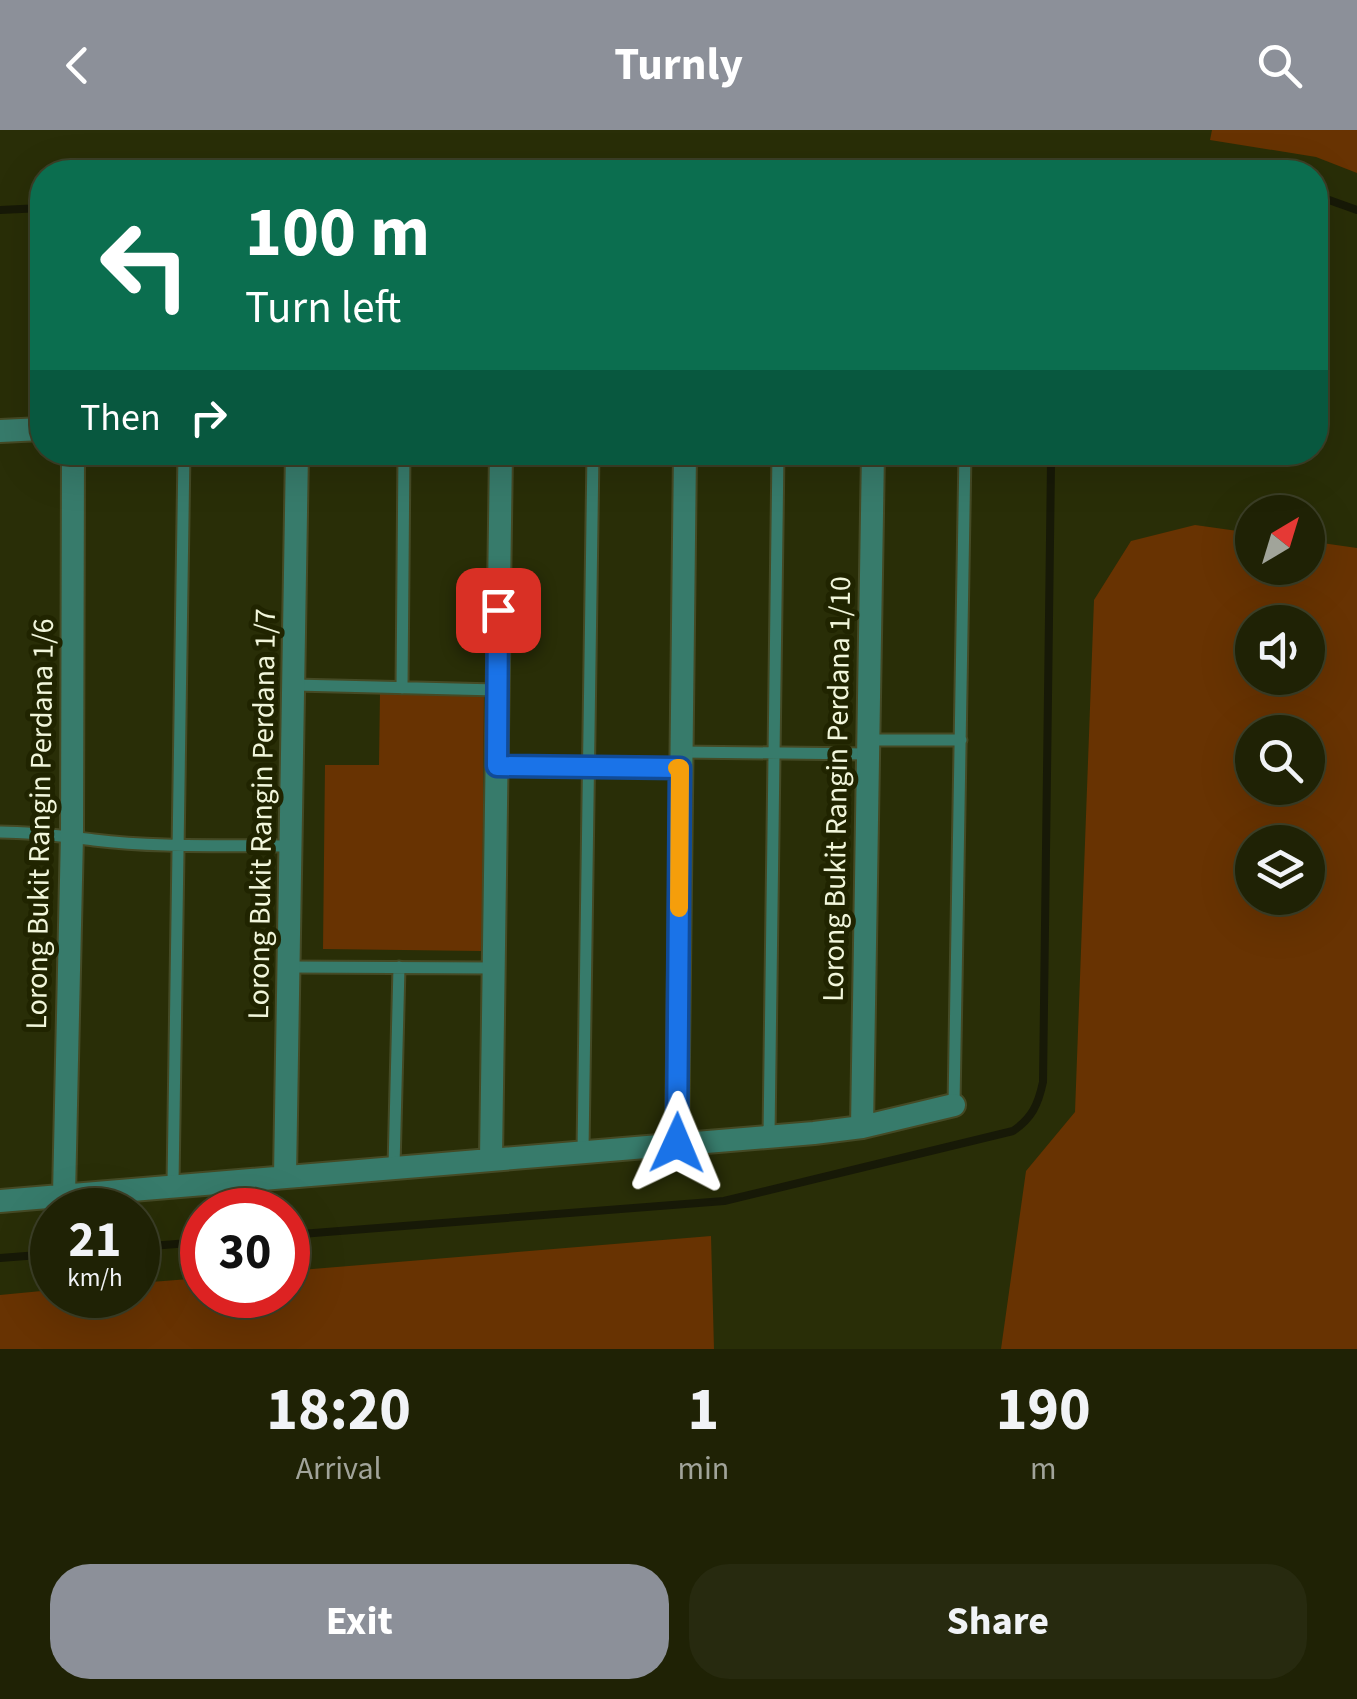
<!DOCTYPE html>
<style>
:root{--surface:#1f2205;--page:#272a0f;--text:#f1f3f6;--muted:#a1a49a;--line:#3c3f27;--accent:#8c9099}
body{margin:0;font-family:"Source Sans 3",sans-serif;background:var(--page);color:var(--text);height:100vh;display:flex;flex-direction:column;font-size:38px;white-space:nowrap}
*{box-sizing:border-box;margin:0}
p{font-size:32px;color:var(--muted)}
.icon{flex:none;width:55px;height:55px;fill:none;stroke:currentColor;stroke-width:2;stroke-linecap:round;stroke-linejoin:round}
.map{position:relative;height:1219px;overflow:hidden}
.sheet{display:flex;flex-direction:column;background:var(--surface);flex:1}
.sheet>*{flex:none}
.banner{position:absolute;left:30px;top:30px;width:1298px;height:305px;border-radius:40px;box-shadow:0 10px 40px #0002,0 0 0 2px var(--line);background:#0b6e4f;color:#fff;overflow:hidden}
.needle{width:65px;rotate:38deg}
.fabs{position:absolute;left:1235px;top:365px;display:grid;gap:20px}
.fabs a{display:grid;place-items:center;width:90px;height:90px;border-radius:50%;background:var(--surface);box-shadow:0 10px 40px #0002,0 0 0 2px var(--line);font-size:50px}
.speed{position:absolute;left:30px;top:1058px;display:flex;gap:20px;font-size:50px;font-weight:700;text-align:center}
.speed>*{display:grid;place-content:center;width:130px;height:130px;border-radius:50%;background:var(--surface);box-shadow:0 10px 40px #0002,0 0 0 2px var(--line);line-height:1}
.speed small{font-size:25px;font-weight:400}
.speed .limit{border:15px solid #d22;background:#fff;color:#111}
.pin{position:absolute;display:grid;place-items:center;width:85px;height:85px;color:#fff;margin:-42px;border-radius:20px;box-shadow:0 5px 15px #0006}
.me{position:absolute;width:110px;margin:-55px;rotate:1deg;stroke-linejoin:round;filter:drop-shadow(0 0 8px #0008)}
.turn{display:flex;align-items:center;gap:35px;height:210px;padding:0 50px;font-size:45px}
.turn .icon{width:130px;height:130px;stroke-width:2.5}
.turn b{display:block;font-size:70px;line-height:85px}
.then{display:flex;align-items:center;height:95px;padding:0 50px;background:#0003;gap:20px;font-size:38px}
.eta{display:flex;justify-content:space-evenly;align-items:center;height:170px;text-align:center}
.eta b{font-size:60px;font-weight:700;line-height:70px}
.cta{display:flex;gap:20px;margin-top:auto;padding:20px 50px}
.cta a{flex:1;height:115px;border-radius:40px;background:var(--accent);color:#fff;font-size:40px;font-weight:700;line-height:115px;text-align:center}
.cta a+a{background:var(--page);color:var(--text)}
header{display:flex;justify-content:space-between;align-items:center;height:130px;padding:0 50px;background:var(--accent);color:#fff;font-size:45px;font-weight:700}
.map>svg:first-child{display:block}
.green{fill:#683302;fill-rule:evenodd}
.lines{fill:none;stroke-linecap:round;stroke-linejoin:round}
.stream{stroke:#171907;stroke-width:8}
.service-casing{stroke:#454a25;stroke-width:15}
.minor-casing{stroke:#454a25;stroke-width:26}
.service{stroke:#377b6b;stroke-width:11}
.minor{stroke:#377b6b;stroke-width:22}
.route-casing{stroke:#114b97;stroke-width:25}
.route{stroke:#1a73e8;stroke-width:18}
.slow{stroke:#f59e0b;stroke-width:18}
.labels{text-anchor:middle;dominant-baseline:central;stroke-width:10;stroke-linejoin:round;paint-order:stroke}
.street-label{font-size:30px;fill:#f1f6db;stroke:#202400}
</style>
<header><svg class="icon" aria-label="back" viewBox="0 0 24 24"><path d="M15 5l-7 7 7 7"/></svg>Turnly<svg class="icon" aria-label="search" viewBox="0 0 24 24"><circle cx="10" cy="10" r="6"/><path d="M15 15l6 6"/></svg></header>
<div class="map">
<svg width="1357" height="1219" viewBox="0 0 1357 1219">
<rect width="100%" height="100%" fill="#292e07"/>
<path class="green" d="M1212,0H1357V43L1316,27L1210,10Z
M1195,395L1252,403V438H1308V411L1357,418V1219H1001L1026,1041L1075,982L1094,470L1131,411ZM1252,492H1308V548H1252ZM1252,602H1308V658H1252ZM1252,712H1308V768H1252Z
M380,562L484,563L482,821L323,819L325,635H379Z
M711,1106L714,1219H0V1165L52,1160V1165H138V1153L202,1148V1165H288V1141Z"/>
<g class="lines">
<path class="stream" d="M867,42L1014,36L1113,42
M1315,65L1357,80
M0,80L42,78
M288,1105L724,1071L1013,1001C1032,988 1038,975 1043,952L1051,333
M138,1117L202,1112
M0,1128L52,1124"/>
<g class="service-casing">
<path id="service" d="M295,555L497,560
M402,558L404,322
M867,610H961
M681,622L867,624
M497,636L680,638
M0,702C33,702 62,706 94,710C159,718 226,715 291,716
M289,837L495,838
M954,975L965,322
M769,1006L778,322
M583,1021L593,322
M394,1037L399,837
M173,1054L184,322"/>
</g>
<g class="minor-casing">
<path id="minor" d="M0,301L42,299
M862,997L873,322
M677,1013L685,322
M491,1028L501,322
M285,1046L297,322
M64,1065L72,705L73,322
M0,1071L814,1003L862,997L954,975"/>
</g>
<use href="#service" class="service"/>
<use href="#minor" class="minor"/>
</g>
<g class="lines">
<g class="route-casing">
<path id="route" d="M498,480L497,636L680,638L677,1013"/>
</g>
<use href="#route" class="route"/>
<path class="slow" d="M677,638H680L679,778"/>
</g>
<g class="labels">
<g class="street-label">
<text transform="translate(837 659) rotate(-89)">Lorong Bukit Rangin Perdana 1/10</text>
<text transform="translate(262 684) rotate(-89)">Lorong Bukit Rangin Perdana 1/7</text>
<text transform="translate(40 694) rotate(-89)">Lorong Bukit Rangin Perdana 1/6</text>
</g>
</g>
</svg>
<div class="fabs">
<a><svg class="needle" viewBox="-14 -14 28 28"><path d="M0-13l5 13h-10z" fill="#e53935"/><path d="M0 13l5-13h-10z" fill="#a1a49a"/></svg></a>
<a><svg class="icon" aria-label="sound" viewBox="0 0 24 24"><path d="M4 9h4l5-4v14l-5-4H4zM17 9q2 3 0 6"/></svg></a>
<a><svg class="icon" aria-label="search" viewBox="0 0 24 24"><circle cx="10" cy="10" r="6"/><path d="M15 15l6 6"/></svg></a>
<a><svg class="icon" aria-label="layers" viewBox="0 0 24 24"><path d="M12 4l9 5-9 5-9-5zM3 14l9 5 9-5"/></svg></a>
</div>
<div class="speed"><div>21<small>km/h</small></div><div class="limit">30</div></div>
<div class="pin" style="left:498px;top:480px;background:#d93025"><svg class="icon" aria-label="arrive" viewBox="0 0 24 24"><path d="M6 21V4h12l-3 4 3 4H6"/></svg></div>
<svg class="me" style="left:677px;top:1013px" viewBox="-20 -20 40 40"><path d="M0-17L14 15 0 8-14 15z" fill="#1a73e8" stroke="#fff" stroke-width="4"/></svg>
<div class="banner">
<div class="turn"><svg class="icon" aria-label="left" viewBox="0 0 24 24"><path d="M17 20v-9H6M10 6l-5 5 5 5"/></svg><div><b>100 m</b>Turn left</div></div>
<div class="then">Then<svg class="icon" aria-label="right" viewBox="0 0 24 24"><path d="M7 20v-9h11M14 6l5 5-5 5"/></svg></div>
</div>
</div>
<section class="sheet">
<div class="eta">
<div><b>18:20</b><p>Arrival</p></div>
<div><b>1</b><p>min</p></div>
<div><b>190</b><p>m</p></div>
</div>
<div class="cta"><a>Exit</a><a>Share</a></div>
</section>
